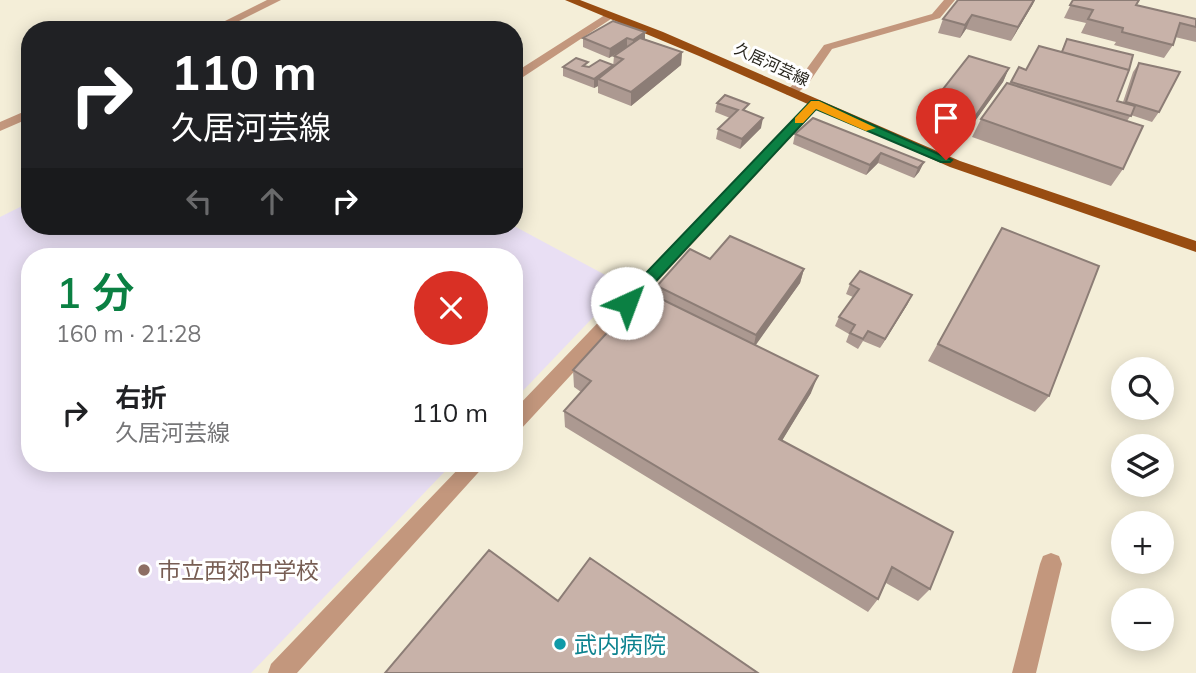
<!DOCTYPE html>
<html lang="ja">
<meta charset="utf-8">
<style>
:root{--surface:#fff;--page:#f2f2f2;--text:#202124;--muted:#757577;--accent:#0b8043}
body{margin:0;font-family:Mulish,"Noto Sans JP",sans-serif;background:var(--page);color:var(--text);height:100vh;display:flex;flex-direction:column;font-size:26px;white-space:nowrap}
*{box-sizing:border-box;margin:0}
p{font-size:23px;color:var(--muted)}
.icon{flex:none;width:38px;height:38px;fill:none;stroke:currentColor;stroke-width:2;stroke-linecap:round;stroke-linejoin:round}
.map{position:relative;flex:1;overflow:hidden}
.panel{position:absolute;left:21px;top:248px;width:502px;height:224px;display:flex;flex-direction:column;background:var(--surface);border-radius:28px;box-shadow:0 4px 18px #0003}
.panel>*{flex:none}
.top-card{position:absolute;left:21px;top:21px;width:502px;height:214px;border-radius:28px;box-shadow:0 4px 18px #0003;background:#202124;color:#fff;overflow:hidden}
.buttons{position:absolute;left:1111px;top:357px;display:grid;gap:14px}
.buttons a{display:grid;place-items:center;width:63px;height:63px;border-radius:50%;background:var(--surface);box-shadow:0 4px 18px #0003;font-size:35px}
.pin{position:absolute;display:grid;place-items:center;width:60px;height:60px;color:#fff;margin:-72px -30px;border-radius:50% 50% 50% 0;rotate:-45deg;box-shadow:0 0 7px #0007}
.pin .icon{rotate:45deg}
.me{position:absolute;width:77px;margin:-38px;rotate:43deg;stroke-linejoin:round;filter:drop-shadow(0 0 5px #0008)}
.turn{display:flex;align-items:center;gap:24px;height:147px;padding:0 35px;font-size:32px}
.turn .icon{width:91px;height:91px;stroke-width:2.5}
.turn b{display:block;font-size:49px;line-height:60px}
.lanes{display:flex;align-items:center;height:66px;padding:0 35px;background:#0003;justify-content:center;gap:35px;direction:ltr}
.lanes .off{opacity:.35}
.round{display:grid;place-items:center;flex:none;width:74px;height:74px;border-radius:37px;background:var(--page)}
.overview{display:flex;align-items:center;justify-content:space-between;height:119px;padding:0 35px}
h1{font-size:42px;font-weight:600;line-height:52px;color:var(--accent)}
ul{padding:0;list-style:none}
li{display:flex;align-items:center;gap:21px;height:91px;padding:0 35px}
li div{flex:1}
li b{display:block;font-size:26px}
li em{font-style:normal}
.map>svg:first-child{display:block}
.education{fill:#e9dff4}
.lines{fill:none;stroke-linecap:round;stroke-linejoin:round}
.minor{fill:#c3977d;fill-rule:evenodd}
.major{fill:#984c11;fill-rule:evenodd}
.wall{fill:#ac9991}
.shaded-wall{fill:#8c7d76}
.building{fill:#c8b2a9;stroke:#8c7d76;stroke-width:2}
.route{fill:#0b8043;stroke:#07532c;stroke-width:2}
.slow{fill:#f59e0b}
.education-dot{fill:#8d6e63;stroke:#fff;stroke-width:2.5}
.culture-dot{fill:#0f9aa8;stroke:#fff;stroke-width:2.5}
.labels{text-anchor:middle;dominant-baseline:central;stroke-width:6;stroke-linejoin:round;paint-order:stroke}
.far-street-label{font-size:16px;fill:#28261e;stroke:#fff}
.near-education-label{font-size:23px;fill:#785e54;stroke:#fff;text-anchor:start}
.near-culture-label{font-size:23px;fill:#0d838f;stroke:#fff;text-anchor:start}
</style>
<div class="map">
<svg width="1196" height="673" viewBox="0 0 1196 673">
<rect width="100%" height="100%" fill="#f4eed8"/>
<path class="education" d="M30,202V226H514L624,285L515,399L514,257H30V464H452L251,673H0V217Z"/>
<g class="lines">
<path class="minor" d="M267,0H281L221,30H207Z
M944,0H955L940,18L832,49L808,84L795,95H787L785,92L800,78L824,45L932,14Z
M608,13L617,15L514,83V73Z
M815,100L821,104L819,107L521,429L514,431V410L811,101Z
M30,109V118L0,131V122Z
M463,464H486L297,673H268L271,664Z
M1051,553L1059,556L1062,564L1036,673H1012L1040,564L1043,556Z"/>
<path class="major" d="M565,0H580L663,32L960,161L1196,241V252L950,167L699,56Z"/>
</g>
<path class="wall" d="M1073,0L1136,5L1196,19V42L1175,37L1173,45L1164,58L1114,45L1116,42L1081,33L1086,23L1064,18Z
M1033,4L1011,41L966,29L960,38L938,33L943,19Z
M645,32V39L682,52L681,65L631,106L598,93V86L594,88L563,76V67H588L613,65V67L614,56L625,48L609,58L583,47V38Z
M1067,39L1117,101L1123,102L1133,72L1139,63L1159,112L1152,122L1131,115L1127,121L1123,169L1111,186L972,137L981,119L1010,83L1019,67L1026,70L1061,52Z
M1009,68L1003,82L965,135L924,121L929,107Z
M717,103L748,112L761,128L740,149L716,139L718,129L730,118L715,112Z
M795,134L924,162L919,172L914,178L878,163L866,175L793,144Z
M992,246L1049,396L1035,412L928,361Z
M710,259L804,269L800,283L755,345L811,393L782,440L930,589L918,601L886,583L878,599L868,612L565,427L564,411L581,392L574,387L573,370L656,296L657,286Z
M850,284L912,295L907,305L880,348L863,341L858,349L846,342L849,334L835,326L839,317L853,297L846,294Z"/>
<path class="shaded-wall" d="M1034,0H1035L1033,4L1011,41L1018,27Z
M972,15L966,29L960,38L965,25Z
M645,32V41L633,49V40Z
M627,38V47L609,58L610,49Z
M682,52L681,65L631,106V92Z
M613,65V74L598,79V86L594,88V79Z
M1009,68L1003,82L965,135L972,121Z
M763,118L761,128L740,149L742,139Z
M881,153L878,163L866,175L870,165Z
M924,162L919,172L914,178L918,168Z
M804,269L800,283L753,349L756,335Z
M912,295L907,305L880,348L885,339Z
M818,376L811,393L774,454L779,439Z"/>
<path class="building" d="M958,0H1034L1018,27L972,15L965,25L943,19Z
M1073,0H1139L1136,5L1196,19V27L1180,23L1173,45L1122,32L1123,28L1088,19L1093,10L1070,5Z
M613,21L645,32L633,40L627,38L610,49L583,38Z
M640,38L682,52L631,92L598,79L623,59L614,56Z
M1067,39L1133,55L1129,70L1062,52Z
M1039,46L1129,70L1117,101L1135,106L1131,116L1011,82L1019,67L1026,70Z
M969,56L1009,68L972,121L929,107Z
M576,58L588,62L583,66L589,67L600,60L613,65L594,79L563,67Z
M1139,63L1180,72L1159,112L1126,102Z
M1007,83L1143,126L1123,169L981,119Z
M725,95L749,104L743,110L763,118L742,139L718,129L738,110L717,103Z
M813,118L924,162L918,168L881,153L870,165L795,134Z
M1002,228L1099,266L1049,396L938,344Z
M730,236L804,269L756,335L657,286L690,249L710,259Z
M860,271L912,295L885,339L868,331L863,339L850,333L855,325L839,317L859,289L850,284Z
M645,291L818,376L779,439L953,532L930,589L892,567L878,599L564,411L591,381L573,370Z
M489,550L558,601L590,558L758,673H385Z"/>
<path class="route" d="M811,101H819L952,160L950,162H941L816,109L632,307H621L619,303L621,299Z"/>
<path class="slow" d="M811,101H819L876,128L866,131L816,109L803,123H795V118Z"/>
<circle class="education-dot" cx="144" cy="570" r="7"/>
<circle class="culture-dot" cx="560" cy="644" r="7"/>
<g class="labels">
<g class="far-street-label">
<text transform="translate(772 64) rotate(25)">久居河芸線</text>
</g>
<g class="near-education-label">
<text x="158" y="570">市立西郊中学校</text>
</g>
<g class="near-culture-label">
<text x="574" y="644">武内病院</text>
</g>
</g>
</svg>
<div class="buttons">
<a><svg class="icon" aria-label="search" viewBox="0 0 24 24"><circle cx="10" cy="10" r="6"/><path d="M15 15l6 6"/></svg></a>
<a><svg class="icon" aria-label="layers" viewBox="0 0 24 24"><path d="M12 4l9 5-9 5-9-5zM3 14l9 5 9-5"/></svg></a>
<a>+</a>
<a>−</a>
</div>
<div class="pin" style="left:946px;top:160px;background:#d93025"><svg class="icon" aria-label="arrive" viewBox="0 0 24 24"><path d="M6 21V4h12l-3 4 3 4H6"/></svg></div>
<svg class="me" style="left:627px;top:303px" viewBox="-20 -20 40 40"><circle r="19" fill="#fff"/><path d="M0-13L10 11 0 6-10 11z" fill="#0b8043"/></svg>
<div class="top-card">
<div class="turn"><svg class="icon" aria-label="right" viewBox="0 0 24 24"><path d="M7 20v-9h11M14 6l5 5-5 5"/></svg><div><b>110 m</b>久居河芸線</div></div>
<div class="lanes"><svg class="icon off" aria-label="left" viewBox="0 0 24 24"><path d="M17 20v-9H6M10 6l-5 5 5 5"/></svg><svg class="icon off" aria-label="ahead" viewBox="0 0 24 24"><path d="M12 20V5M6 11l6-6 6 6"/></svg><svg class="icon" aria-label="right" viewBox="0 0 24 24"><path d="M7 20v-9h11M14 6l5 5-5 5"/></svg></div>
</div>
<section class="panel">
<div class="overview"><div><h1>1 分</h1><p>160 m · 21:28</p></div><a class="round" style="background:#d93025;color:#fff"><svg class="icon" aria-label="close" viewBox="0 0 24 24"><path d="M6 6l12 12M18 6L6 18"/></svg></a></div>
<ul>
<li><svg class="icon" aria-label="right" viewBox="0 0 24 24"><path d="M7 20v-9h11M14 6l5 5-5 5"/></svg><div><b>右折</b><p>久居河芸線</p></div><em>110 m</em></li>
</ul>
</section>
</div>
